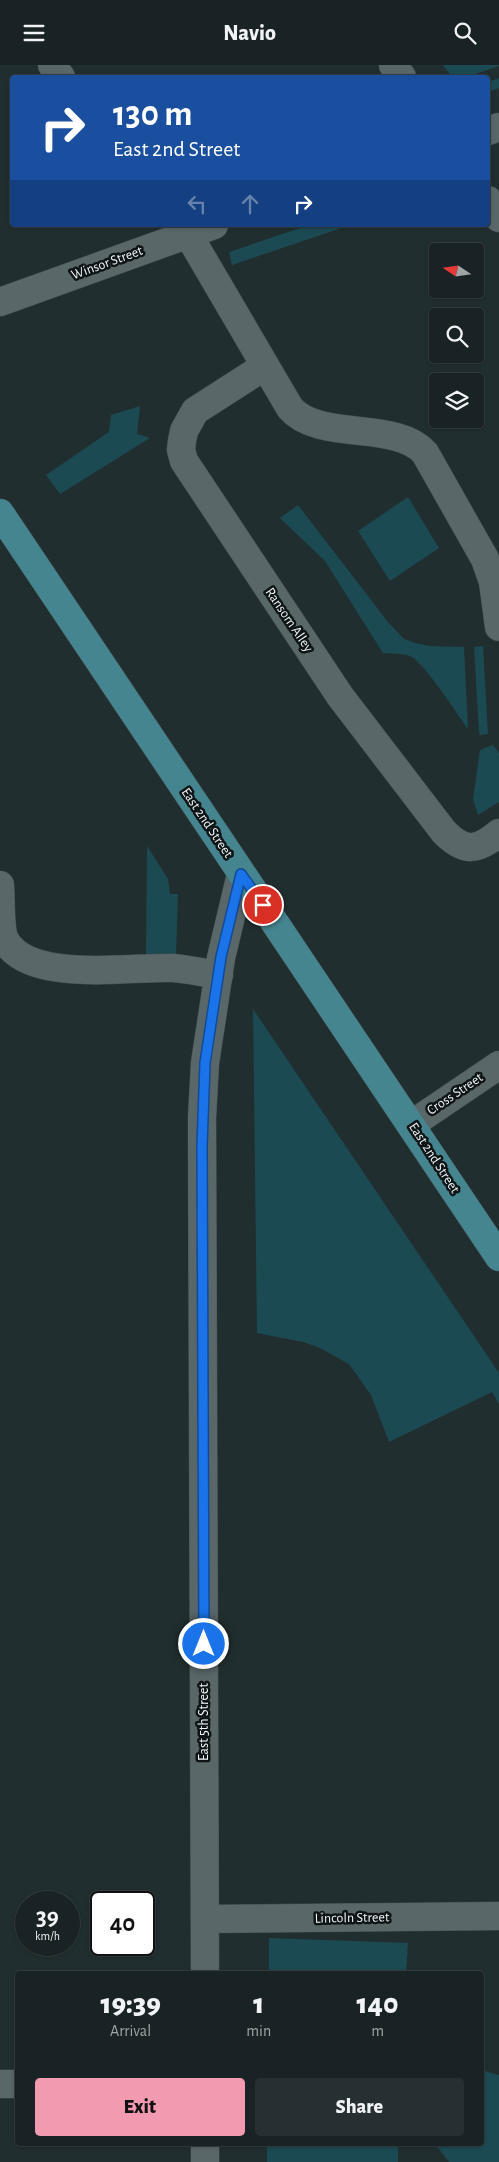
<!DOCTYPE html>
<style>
:root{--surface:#192224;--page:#262f31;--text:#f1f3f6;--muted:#9fa4a6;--line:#373f41;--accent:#f29aaf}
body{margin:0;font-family:"Alegreya Sans",sans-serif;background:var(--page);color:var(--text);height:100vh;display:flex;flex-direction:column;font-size:19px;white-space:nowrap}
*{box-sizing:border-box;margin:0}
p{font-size:16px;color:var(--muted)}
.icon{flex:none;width:28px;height:28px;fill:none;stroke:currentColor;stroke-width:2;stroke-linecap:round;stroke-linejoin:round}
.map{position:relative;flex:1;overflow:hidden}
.side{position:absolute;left:15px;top:1906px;width:469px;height:175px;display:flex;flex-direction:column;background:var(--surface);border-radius:5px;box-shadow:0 1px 4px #0004,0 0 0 1px var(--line)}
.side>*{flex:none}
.hud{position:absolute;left:10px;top:10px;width:480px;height:152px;border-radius:5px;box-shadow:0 1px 4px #0004,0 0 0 1px var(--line);background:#1a4fa0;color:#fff;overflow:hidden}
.needle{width:32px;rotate:283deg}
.fabs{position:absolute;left:429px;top:178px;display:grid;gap:10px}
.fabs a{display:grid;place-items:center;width:55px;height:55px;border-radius:5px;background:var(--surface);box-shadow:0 1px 4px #0004,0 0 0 1px var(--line);font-size:25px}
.speed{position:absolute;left:15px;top:1826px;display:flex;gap:10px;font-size:25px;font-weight:700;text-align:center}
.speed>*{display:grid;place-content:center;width:65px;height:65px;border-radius:50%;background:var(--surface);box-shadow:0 1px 4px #0004,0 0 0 1px var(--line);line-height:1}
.speed small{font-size:12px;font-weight:400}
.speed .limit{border:2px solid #111;border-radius:8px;background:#fff;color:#111}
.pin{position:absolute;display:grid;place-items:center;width:42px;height:42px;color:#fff;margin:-21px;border:2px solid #fff;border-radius:50%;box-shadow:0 1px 5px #0007}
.me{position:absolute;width:55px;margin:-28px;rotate:0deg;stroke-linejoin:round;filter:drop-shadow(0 0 4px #0008)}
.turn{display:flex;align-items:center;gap:18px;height:105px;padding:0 20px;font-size:22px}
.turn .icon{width:65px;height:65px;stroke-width:2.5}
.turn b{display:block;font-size:35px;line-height:42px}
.lanes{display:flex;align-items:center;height:48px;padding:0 20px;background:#0003;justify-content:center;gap:25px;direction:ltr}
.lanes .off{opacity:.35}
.eta{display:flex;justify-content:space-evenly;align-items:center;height:85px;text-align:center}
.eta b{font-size:30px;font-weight:800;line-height:35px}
.button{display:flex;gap:10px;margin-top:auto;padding:10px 20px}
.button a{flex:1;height:58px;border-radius:5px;background:var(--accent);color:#111;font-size:20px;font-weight:800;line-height:58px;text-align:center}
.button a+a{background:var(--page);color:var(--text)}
header{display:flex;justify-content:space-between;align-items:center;height:65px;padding:0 20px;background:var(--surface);font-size:22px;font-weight:800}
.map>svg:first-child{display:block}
.green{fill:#1c4a52}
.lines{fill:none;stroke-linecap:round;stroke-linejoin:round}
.minor-casing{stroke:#414c4e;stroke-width:29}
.major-casing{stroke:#414c4e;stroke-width:29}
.minor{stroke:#596769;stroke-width:28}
.major{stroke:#45858f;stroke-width:28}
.route-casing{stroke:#114b97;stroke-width:12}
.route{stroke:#1a73e8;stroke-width:9}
.labels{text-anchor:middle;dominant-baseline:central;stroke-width:5;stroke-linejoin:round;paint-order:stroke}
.street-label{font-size:14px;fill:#eff7f8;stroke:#0f1516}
</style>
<header><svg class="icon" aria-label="menu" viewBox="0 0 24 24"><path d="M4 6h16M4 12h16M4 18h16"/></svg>Navio<svg class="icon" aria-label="search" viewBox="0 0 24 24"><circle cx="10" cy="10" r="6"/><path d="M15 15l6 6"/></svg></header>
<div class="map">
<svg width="499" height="2097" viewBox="0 0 499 2097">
<rect width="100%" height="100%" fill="#212e30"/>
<path class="green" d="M443,0H499V1L466,12H452Z
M499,13V23L488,27V17Z
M309,160H350L232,200L229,187Z
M140,341L137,369L150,373L60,429L46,410L109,367L111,350Z
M408,432L439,483L390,516L358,466Z
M298,440L388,557L404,574L415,578L429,581L464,582L468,664C458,650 423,596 410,591C402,588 391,589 383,588L325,496L280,453Z
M483,581L488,669L480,670L479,667L474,582Z
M493,680L499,688V737L478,750L473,734L480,685Z
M147,781L168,814L170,829H178L176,890L146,892Z
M253,944L499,1308V1339L492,1327L389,1377L371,1330L349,1299L320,1283L303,1277L257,1268Z
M269,1873L408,1878L406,1909H269Z
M481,2005L499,2010V2097H449L435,2079H481Z
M267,2079H398V2097H267Z"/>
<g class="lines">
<g class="minor-casing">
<path id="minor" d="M52,0L61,12
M393,0L402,12
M488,66L499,62
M488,135L499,153
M188,169L290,343C319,377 397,355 425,388L485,494L493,517L499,562
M0,237L214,160
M265,301L195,346L184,366L182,376L181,385L184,396L340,631L444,767C465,788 477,786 499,768
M0,820C1,834 0,861 4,873C26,920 132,901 173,903C188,904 204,908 219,910
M412,1059L499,1000
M205,1854L499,1851
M205,1909L202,1053L205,998L221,893L241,809
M0,2019H18
M205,2079V2097"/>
</g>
<g class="major-casing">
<path id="major" d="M0,448L499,1192"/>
</g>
<use href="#minor" class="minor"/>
<use href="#major" class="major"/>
</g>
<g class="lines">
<g class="route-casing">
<path id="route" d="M204,1579L202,1081L205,998L221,892L241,809L263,840"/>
</g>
<use href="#route" class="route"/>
</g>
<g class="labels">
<g class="street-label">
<text transform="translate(107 198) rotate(-20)">Winsor Street</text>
<text transform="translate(289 555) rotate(56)">Ransom Alley</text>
<text transform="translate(207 758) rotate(56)">East 2nd Street</text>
<text transform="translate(455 1029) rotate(-34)">Cross Street</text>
<text transform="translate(434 1093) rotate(57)">East 2nd Street</text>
<text transform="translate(204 1657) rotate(-90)">East 5th Street</text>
<text transform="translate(352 1853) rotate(-1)">Lincoln Street</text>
</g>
</g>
</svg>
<div class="fabs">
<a><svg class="needle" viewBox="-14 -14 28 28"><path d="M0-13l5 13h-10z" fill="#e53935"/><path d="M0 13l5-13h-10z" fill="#9fa4a6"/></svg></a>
<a><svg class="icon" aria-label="search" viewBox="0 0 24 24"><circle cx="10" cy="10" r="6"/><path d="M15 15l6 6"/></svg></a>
<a><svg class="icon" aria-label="layers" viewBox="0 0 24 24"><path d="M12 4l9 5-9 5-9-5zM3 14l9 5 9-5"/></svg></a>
</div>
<div class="speed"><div>39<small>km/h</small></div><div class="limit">40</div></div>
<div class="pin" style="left:263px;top:840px;background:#d93025"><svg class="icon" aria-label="arrive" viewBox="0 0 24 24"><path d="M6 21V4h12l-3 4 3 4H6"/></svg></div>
<svg class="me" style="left:204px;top:1579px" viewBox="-20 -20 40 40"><circle r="17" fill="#1a73e8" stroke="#fff" stroke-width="3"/><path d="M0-11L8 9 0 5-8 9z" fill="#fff"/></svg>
<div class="hud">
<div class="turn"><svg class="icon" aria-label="right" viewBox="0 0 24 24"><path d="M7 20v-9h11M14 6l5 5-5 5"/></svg><div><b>130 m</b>East 2nd Street</div></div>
<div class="lanes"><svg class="icon off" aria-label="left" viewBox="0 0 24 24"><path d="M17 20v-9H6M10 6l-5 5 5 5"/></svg><svg class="icon off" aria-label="ahead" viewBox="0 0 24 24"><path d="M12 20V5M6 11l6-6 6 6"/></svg><svg class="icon" aria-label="right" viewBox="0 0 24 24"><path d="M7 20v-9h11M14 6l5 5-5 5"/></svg></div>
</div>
<section class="side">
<div class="eta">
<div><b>19:39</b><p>Arrival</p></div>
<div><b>1</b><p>min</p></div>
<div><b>140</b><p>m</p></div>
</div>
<div class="button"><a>Exit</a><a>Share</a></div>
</section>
</div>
